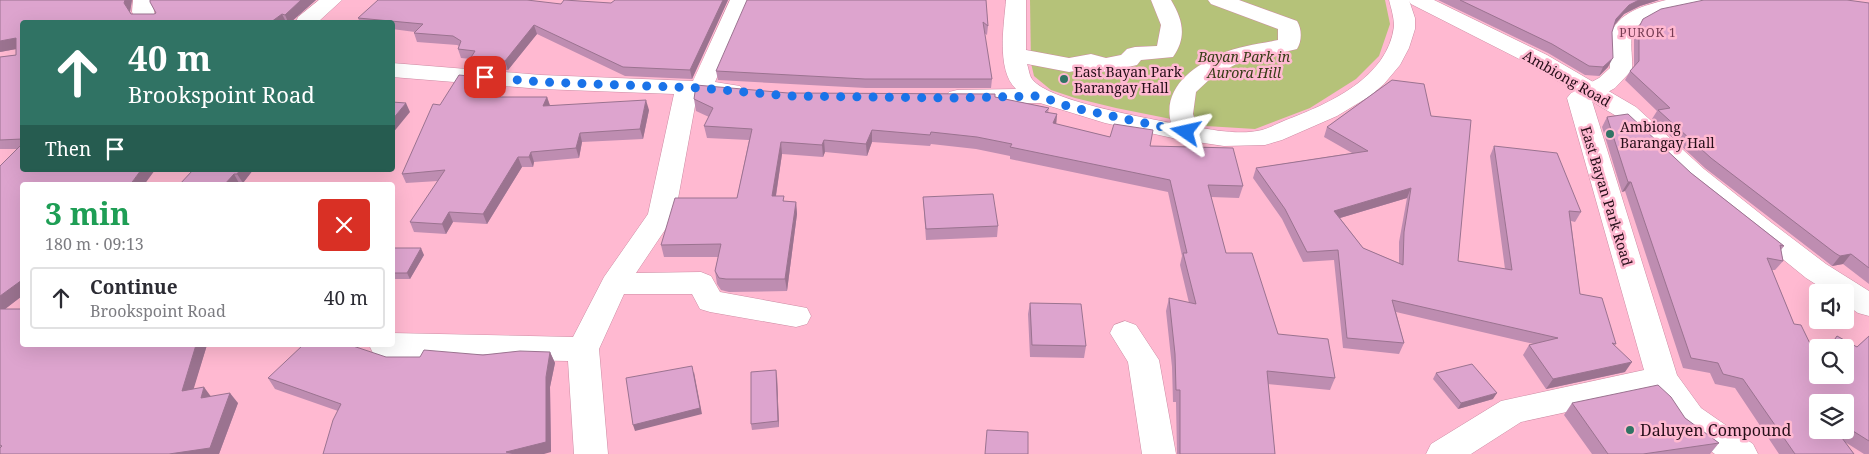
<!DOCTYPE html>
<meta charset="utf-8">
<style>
:root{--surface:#fff;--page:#f7f7f7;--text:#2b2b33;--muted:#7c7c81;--line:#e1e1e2}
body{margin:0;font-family:"Noto Serif",serif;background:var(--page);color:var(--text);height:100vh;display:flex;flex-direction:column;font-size:19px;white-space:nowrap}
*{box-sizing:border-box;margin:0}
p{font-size:16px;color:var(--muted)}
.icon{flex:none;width:28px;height:28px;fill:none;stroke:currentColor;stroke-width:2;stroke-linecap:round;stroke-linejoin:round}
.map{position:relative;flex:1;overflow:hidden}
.side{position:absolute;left:20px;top:182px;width:375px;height:165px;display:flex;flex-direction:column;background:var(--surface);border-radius:5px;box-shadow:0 5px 20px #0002}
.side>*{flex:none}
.banner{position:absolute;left:20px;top:20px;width:375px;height:152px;border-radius:5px;box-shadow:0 5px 20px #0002;background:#307364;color:#fff;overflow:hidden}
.controls{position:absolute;left:1809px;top:284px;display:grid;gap:10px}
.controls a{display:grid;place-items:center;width:45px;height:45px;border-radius:5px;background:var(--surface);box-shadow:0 5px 20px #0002;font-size:25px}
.pin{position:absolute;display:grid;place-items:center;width:42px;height:42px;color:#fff;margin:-21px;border-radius:10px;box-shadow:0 2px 8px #0006}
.me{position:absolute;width:55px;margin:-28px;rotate:281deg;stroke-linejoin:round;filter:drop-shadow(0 0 4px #0008)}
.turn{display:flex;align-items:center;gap:18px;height:105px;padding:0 25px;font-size:22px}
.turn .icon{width:65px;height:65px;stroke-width:2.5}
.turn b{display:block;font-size:35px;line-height:42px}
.then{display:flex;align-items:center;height:48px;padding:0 25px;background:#0003;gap:10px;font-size:19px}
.round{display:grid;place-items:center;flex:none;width:52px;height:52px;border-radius:5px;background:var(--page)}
.head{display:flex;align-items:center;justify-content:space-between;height:85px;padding:0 25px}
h1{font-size:30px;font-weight:700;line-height:38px;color:#1e9e55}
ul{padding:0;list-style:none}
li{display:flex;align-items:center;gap:15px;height:62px;margin:0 10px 8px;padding:0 15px;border:2px solid var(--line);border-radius:5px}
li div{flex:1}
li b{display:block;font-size:19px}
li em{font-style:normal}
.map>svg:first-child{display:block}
.green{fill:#b5c279}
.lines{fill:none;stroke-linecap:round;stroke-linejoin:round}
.minor-casing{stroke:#cd8ba3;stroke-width:1}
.major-casing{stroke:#cd8ba3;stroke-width:1}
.minor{fill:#fff;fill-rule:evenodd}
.major{fill:#fff;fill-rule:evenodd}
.wall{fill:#be8db1;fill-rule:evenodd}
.shaded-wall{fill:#9b7390}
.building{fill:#dda4ce;stroke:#9b7390;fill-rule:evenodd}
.route{stroke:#1a73e8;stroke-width:9;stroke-dasharray:0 16.2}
.poi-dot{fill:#307364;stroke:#ffb9d1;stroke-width:2}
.labels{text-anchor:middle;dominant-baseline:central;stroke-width:5;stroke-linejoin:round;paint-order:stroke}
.far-neighbourhood-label{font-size:12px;letter-spacing:1px;fill:#763b52;stroke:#ffb9d1}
.park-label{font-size:14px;font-style:italic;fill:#373c17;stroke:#ffb9d1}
.poi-label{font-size:14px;fill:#260e18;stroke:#ffb9d1;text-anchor:start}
.street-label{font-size:14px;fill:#260e18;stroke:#ffb9d1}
.near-poi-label{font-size:16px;fill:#260e18;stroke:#ffb9d1;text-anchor:start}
</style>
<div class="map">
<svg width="1869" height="454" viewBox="0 0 1869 454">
<rect width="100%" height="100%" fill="#ffb9d1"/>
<path class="green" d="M1030,0H1385L1390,24L1379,56L1356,79L1310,108L1255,129L1206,126L1116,108L1075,98L1051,90L1034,76L1031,63Z"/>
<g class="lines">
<g class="minor-casing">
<path id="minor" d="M133,0H153L154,12L160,22H138L132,12Z
M319,0H342L318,22H296L298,17Z
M730,0H750L715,82L740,86L744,91L740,96L732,98L697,95L675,215L636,273L701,272L711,276L720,292L807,308L811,316L807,324L796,327L710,312L700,309L692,294H624L599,349L608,454H574L568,361L384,357L373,353L369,345H392V333L573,337L604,277L648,214L674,94L541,89L392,77V63L541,75L693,81Z
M1006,0H1026V50L1069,58L1091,54L1106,58L1121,55L1127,49L1135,47L1157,46L1161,25L1151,0H1171C1183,20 1187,37 1173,57L1141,60L1137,65L1106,72L1091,68L1069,72L1027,64C1029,69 1029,75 1032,79C1048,101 1143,117 1171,123C1162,88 1193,66 1221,54C1238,46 1260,44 1278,40V29L1211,4L1208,0H1239L1297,21C1302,29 1302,41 1297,49L1238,63L1211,78L1196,92L1193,114L1197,127C1217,131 1242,135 1262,130C1270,128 1278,123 1286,120C1328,104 1388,78 1394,26C1394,17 1391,8 1389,0H1409L1415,18V29L1409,48L1400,65L1384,84L1370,96L1337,116L1282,140L1265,145L1224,146L1177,139L1105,123L1040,103L957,104L949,102L945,97L949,92L957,90L1016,89C996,70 1004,25 1006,0Z
M1666,0H1715L1712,4C1693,9 1639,11 1632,35C1630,46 1633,59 1632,70L1615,88L1592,101L1677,375L1701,408L1753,444L1758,454H1715L1677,428L1654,393L1521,422L1471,454H1426L1431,444L1501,401L1644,370L1567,98L1571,93L1599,78L1610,68C1610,58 1608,47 1610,37C1616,12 1646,5 1666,0Z
M1125,321L1136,325L1159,360L1176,454H1142L1128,362L1110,333L1114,325Z"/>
</g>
<g class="major-casing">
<path id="major" d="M1408,0H1434L1547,55L1636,107L1704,169L1772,223L1826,264L1869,291V316L1858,313L1845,304V292H1828L1806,278L1686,181L1618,117L1531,65L1411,4Z"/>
</g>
<use href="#minor" class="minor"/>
<use href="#major" class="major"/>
</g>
<path class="wall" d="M0,0H132L130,12L131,14H154L156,13L150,0H316L291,22H22V296L5,309L22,345H207L193,389L211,396L238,403L219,454H0V166L17,149H0V57L16,55V49L0,52Z
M615,0H728L692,79L625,76L537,34L508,70L474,68L471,59L461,58L458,49L459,46L457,45L417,42L414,33L415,32L392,29V22H360L358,18L561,4L611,3Z
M986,0L988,26L987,35L984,33L992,79L991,88H866L718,80L716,71Z
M1438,0H1659L1640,6L1624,14L1614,25L1612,32L1608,67L1599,76L1585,75L1548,53Z
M1869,3V284L1843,264L1832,266L1827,262L1705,168L1652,119L1657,111L1625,80L1630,71L1634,67V36L1643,19Z
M491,78L495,87L492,91H499L501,97H547L550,105L649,110L643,139L582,142L579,158L534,162L533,167H522L487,224L453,222L446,234L414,232L410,222L438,181L406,183L402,174L440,105Z
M1392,80L1458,261L1505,269L1490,156L1494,146L1581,212L1575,222L1571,221L1580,294L1616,344L1614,345L1625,372L1546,389L1523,355L1529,345L1534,344L1396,312L1404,343L1399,354L1343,348L1334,260L1303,262L1282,219L1253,178L1256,168L1352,153L1324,137L1327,127ZM1407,198L1399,242V263L1363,248L1340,218Z
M788,93L995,97L1049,108L1048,113L1057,114L1056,124L1110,137L1150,146L1243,186L1239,198L1211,197L1226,253L1278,334L1335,378L1330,390L1268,384L1275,454H1177L1176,402H1173L1172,367L1166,311L1169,298L1189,303L1180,265L1182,256L1168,192L1010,159V156L976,149L931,144L930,146L872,142L867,156L825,152L823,157L782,154L776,196L784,201L796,202L797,214L787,291L729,292L721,290L717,284L715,271L718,257H664L661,245L737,198L749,140L707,138L704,126L709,117L696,111L694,99Z
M1607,117L1691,173L1784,246L1781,250L1783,261L1775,270H1772L1794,324L1818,375L1845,348H1827L1837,336L1857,347L1869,336V454H1864L1845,442L1854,454H1779L1735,388L1715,384L1710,373L1683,368L1625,191L1622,192L1602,127ZM1818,402H1845V430H1818Z
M253,170L243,183H239L238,185H179Z
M923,197L998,226L997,237L926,240Z
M392,248L424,255L410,279H392Z
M1030,303L1086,346L1084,358L1030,357L1028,314Z
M550,352L555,363L550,387L551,452L338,411L275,389L268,378L386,357H420Z
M1436,373L1493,399L1458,409L1433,379Z
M777,376L779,427L752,430L751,424Z
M1572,403L1685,418L1719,443L1710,454H1592L1564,415Z"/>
<path class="shaded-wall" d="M125,0H132L130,12L136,22L124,3Z
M301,0H316L291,22H288L285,15Z
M723,0H728L692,79L690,70Z
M1639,0H1659L1640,6L1624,14L1612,28L1616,19L1629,5Z
M282,14L286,22H271Z
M534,25L537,34L508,70L505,61Z
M16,38L22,48L0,52V41Z
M1613,58L1608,67L1599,76L1603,67Z
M491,78L495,87L484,100L481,91Z
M499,91L502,101L495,97Z
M547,97L550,106H543Z
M646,100L649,110L643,139L640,129Z
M406,103L410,112L392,134V120Z
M1057,114L1056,126L1053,123Z
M872,130V142L867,156L866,144Z
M580,133L582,142L579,158L576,148Z
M824,140L825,152L823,157L822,145Z
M781,142L782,154L774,208L772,196Z
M531,152L534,162L533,167L529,157Z
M518,157L522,167L487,224L483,214Z
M141,170H155L144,185H130Z
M240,170H253L243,183L237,174Z
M234,174L239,183L238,185H224Z
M1628,182H1631L1625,191L1622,192Z
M1411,188L1407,198L1330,221L1334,211Z
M796,202L797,214L787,291L785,279Z
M449,212L453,222L446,234L442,224Z
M421,248L424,255L410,279L407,273Z
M1851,254L1843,264L1832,266L1840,256Z
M22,280V296L0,313V296Z
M196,345H207L190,401L182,391Z
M550,352L555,363L550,387L551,452L544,454H507L506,452L546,377Z
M1632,362L1625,372L1546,389L1553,379Z
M776,370L777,376L779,427L778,421Z
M694,372L702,414L635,431L633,425Z
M204,387L212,398H201Z
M230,393L238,403L219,454H169Z
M1497,393L1493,399L1458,409L1461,403Z"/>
<path class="building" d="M0,0H125L124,3L131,14H154L156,13L150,2V0H301L285,15L282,14L271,22H22V139L0,140V57L16,55V38L0,41Z
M378,0H527L561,4L564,0L611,3L615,0H723L690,70L623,67L534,25L505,61L470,59L475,51L458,49L461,41L453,36L414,33L423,24L358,18Z
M747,0H986L988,26L983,22L992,79H865L716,71Z
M1460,0H1639L1629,5L1616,19L1612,32L1613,58L1603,67L1589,66L1552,44Z
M1704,0H1847L1869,3V268L1851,254L1840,256L1835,253L1711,158L1658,110L1670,108L1630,71L1639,61V27L1643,19L1661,9Z
M459,75L491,78L481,91H499L495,97H547L543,106L646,100L640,129L580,133L576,148L531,152L529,157H518L483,214L449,212L442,224L410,222L445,170L402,174L433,104L440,105Z
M1392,80L1424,84L1431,116L1471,120L1458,261L1512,270L1494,146L1557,153L1581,212L1569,211L1580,294L1602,298L1616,344L1612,343L1632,362L1553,379L1529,345L1558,338L1392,300L1404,343L1347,338L1338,250L1307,252L1285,209L1256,168L1368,151L1327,127ZM1411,188L1404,232L1403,265L1363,248L1334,211Z
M696,85L788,93L995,94V97L1049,108L1045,112L1057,114L1053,123L1110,137L1114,124L1153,130L1150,146L1233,148L1243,186L1208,185L1226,253H1252L1278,334L1328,339L1335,378L1267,371L1275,454H1180V390H1176L1175,354L1169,298L1196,304L1183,253H1187L1170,180L1010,147L1012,144L977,137L931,132L930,135L872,130L866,144L824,140L822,145L781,142L772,196H784L783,201L796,202L785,279H726L719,278L715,271L721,244L661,245L675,198H737L752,129L704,126L713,108L694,99Z
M392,102L406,103L392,120Z
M1628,114L1691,173L1784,246L1780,245L1783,261L1767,258L1794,324L1801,325L1818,360V375H1845V348H1829L1837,336L1857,347L1869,336V441L1845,426V402H1818V430H1836L1854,454H1795L1743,379L1723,374L1718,363L1691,358L1631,182H1628L1607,117Z
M22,144V170H141L130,185H22V280L0,296V166Z
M193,170H240L237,174H234L224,185H179Z
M993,194L998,226L926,229L923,197Z
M392,248H421L407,273H392Z
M1030,303L1081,304L1086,346L1032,345Z
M0,309H22V345H196L182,391L204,387L201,398L230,393L210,448L169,454H0V448L2,446L0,445Z
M303,345H350L386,357H420L424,350L483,355L520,351L550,352L546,377V442L506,452L515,454H323L333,420L341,404L268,378Z
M1472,364L1497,393L1461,403L1436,373Z
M692,366L700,408L633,425L626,378Z
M776,370L778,421L751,424V372Z
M1658,385L1671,397L1685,418L1719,443L1643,454H1608L1572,403Z
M987,430L1028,432V454H985Z"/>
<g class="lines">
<path class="route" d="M485,77L541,82L701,88L789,96L952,98L1040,96L1070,107L1186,132"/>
</g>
<g class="poi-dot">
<circle cx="1064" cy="79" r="5"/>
<circle cx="1610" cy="134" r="5"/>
<circle cx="1630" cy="430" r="5"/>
</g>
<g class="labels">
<g class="far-neighbourhood-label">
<text x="1648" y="32">PUROK 1</text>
</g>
<g class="park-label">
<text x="1244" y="56">Bayan Park in<tspan x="1244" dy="16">Aurora Hill</tspan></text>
</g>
<g class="poi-label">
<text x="1074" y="71">East Bayan Park<tspan x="1074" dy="16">Barangay Hall</tspan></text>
<text x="1620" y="126">Ambiong<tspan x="1620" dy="16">Barangay Hall</tspan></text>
</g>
<g class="street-label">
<text transform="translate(1567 78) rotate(30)">Ambiong Road</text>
<text transform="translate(1607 196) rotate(73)">East Bayan Park Road</text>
</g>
<g class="near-poi-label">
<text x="1640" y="430">Daluyen Compound</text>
</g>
</g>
</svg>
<div class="controls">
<a><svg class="icon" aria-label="sound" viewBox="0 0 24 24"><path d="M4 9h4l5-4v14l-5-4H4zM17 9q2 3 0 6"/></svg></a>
<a><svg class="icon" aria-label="search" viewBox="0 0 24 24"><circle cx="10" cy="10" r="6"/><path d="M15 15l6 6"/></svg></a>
<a><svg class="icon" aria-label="layers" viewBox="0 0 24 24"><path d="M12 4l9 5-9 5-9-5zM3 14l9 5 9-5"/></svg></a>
</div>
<div class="pin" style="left:485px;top:77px;background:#d93025"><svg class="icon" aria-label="arrive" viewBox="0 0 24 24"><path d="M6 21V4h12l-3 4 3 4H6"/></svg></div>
<svg class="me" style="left:1186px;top:132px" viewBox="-20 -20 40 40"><path d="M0-17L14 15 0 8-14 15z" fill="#1a73e8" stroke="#fff" stroke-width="4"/></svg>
<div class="banner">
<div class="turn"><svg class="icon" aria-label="ahead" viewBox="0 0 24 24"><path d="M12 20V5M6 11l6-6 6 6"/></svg><div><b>40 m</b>Brookspoint Road</div></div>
<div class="then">Then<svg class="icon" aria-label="arrive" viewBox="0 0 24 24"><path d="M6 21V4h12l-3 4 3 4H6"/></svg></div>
</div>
<section class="side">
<div class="head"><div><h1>3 min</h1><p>180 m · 09:13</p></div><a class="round" style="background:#d93025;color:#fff"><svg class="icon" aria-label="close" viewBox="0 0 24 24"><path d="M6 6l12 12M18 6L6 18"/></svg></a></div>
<ul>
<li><svg class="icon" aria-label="ahead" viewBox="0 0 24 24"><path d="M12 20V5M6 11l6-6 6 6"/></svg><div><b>Continue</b><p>Brookspoint Road</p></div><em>40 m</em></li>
</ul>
</section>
</div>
